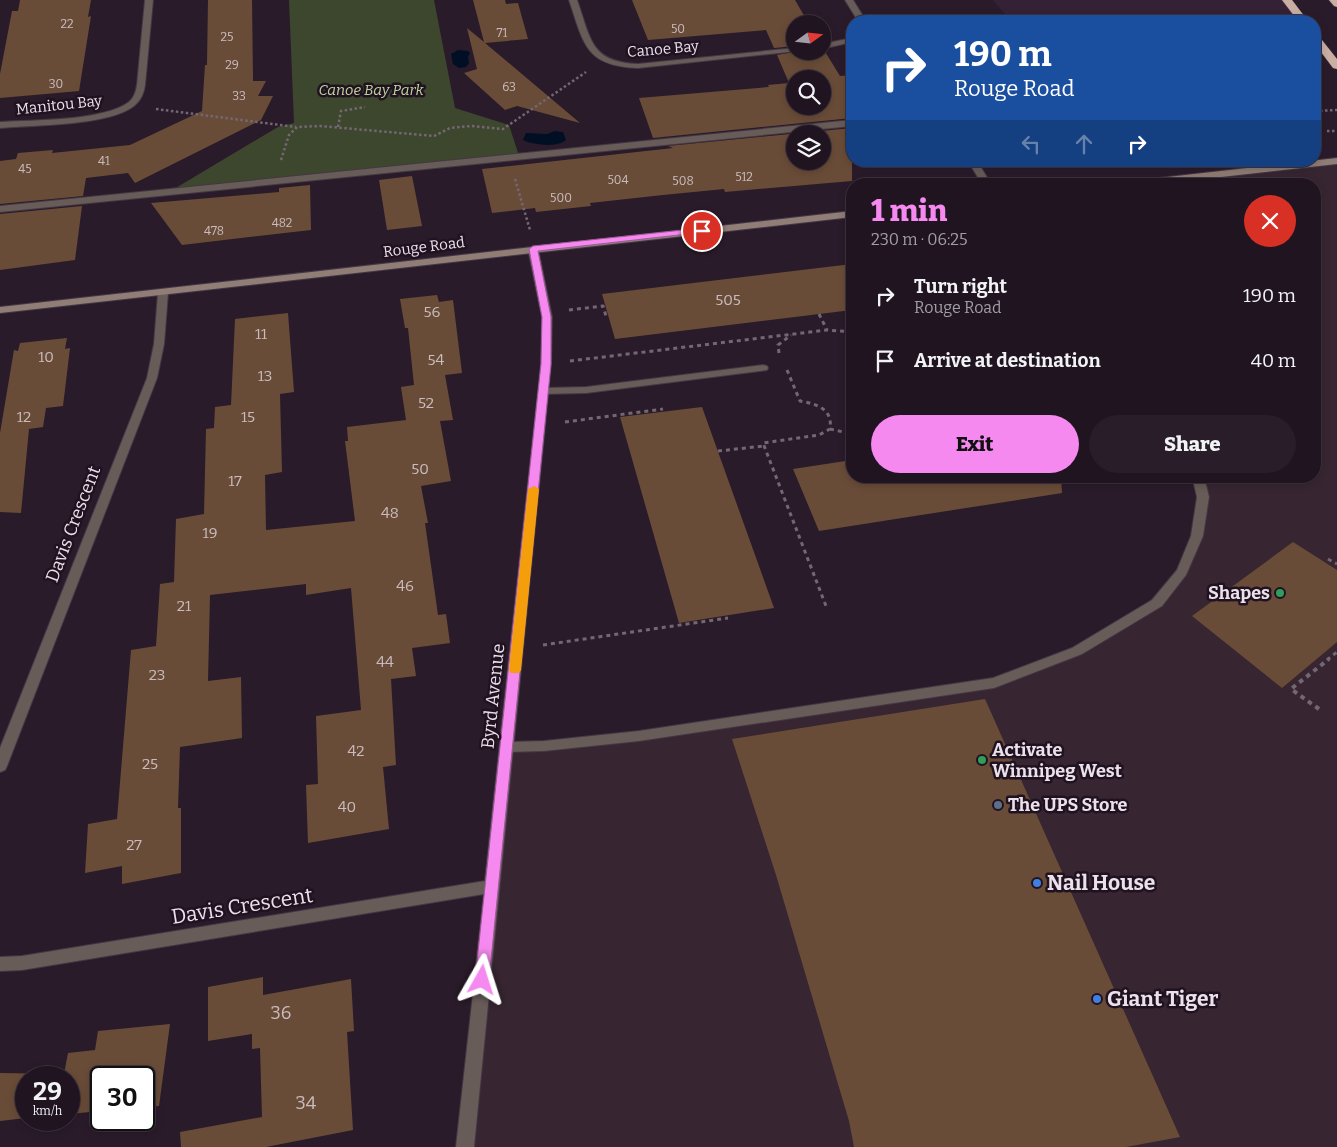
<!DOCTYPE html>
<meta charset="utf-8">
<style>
:root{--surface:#201420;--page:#281d29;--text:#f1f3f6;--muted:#a29ea5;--line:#3d333e;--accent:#f589ef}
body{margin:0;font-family:Bitter,serif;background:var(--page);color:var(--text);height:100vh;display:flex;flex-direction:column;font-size:19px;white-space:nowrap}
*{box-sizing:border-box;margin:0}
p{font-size:16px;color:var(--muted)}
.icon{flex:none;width:28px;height:28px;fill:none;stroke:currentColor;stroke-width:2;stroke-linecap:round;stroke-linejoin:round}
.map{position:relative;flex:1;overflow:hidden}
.panel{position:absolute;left:846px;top:178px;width:475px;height:305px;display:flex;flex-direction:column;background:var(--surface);border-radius:20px;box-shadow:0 2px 8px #0003,0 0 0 1px var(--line)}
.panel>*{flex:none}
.banner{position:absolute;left:846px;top:15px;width:475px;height:152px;border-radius:20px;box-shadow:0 2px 8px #0003,0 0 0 1px var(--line);background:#1a4fa0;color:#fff;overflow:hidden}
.needle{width:32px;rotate:75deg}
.tools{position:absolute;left:786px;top:15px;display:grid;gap:10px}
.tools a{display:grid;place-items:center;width:45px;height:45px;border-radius:50%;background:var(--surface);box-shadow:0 2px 8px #0003,0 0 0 1px var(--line);font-size:25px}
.speed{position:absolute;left:15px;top:1066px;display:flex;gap:10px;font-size:25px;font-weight:700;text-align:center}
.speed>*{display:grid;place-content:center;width:65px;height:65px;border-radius:50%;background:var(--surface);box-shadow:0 2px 8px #0003,0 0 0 1px var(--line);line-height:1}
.speed small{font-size:12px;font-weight:400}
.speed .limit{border:2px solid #111;border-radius:8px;background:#fff;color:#111}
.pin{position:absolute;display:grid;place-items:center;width:42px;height:42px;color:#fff;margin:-21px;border:2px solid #fff;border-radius:50%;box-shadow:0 1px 5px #0007}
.me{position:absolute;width:55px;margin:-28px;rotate:6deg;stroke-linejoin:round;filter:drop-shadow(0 0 4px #0008)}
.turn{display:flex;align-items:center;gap:18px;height:105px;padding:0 25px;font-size:22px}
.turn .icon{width:65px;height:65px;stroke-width:2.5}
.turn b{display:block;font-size:35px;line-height:42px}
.lanes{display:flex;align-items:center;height:48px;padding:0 25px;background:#0003;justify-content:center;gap:25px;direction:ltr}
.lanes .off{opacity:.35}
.round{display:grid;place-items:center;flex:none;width:52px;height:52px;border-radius:26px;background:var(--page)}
.summary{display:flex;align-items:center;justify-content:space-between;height:85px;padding:0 25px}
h1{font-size:30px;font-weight:800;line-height:38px;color:var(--accent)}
.action{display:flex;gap:10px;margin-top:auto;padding:10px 25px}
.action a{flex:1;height:58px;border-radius:30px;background:var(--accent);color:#111;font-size:20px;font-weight:800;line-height:58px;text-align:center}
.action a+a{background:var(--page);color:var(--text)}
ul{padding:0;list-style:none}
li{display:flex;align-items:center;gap:15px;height:65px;padding:0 25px}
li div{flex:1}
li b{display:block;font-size:19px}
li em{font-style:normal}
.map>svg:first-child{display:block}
.commercial{fill:#372631}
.built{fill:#352136}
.green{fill:#3d472e}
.water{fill:#000f24}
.building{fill:#694c38;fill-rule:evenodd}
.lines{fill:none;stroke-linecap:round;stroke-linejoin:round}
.lane-casing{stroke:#453745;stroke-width:2}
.street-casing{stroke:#453745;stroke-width:2}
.secondary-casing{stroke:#453745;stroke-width:2}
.highway-casing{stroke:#453745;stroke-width:1}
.path-far2{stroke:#746774;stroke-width:2.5;stroke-dasharray:2.5 2.5;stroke-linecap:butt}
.path-far1{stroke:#746774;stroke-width:3;stroke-dasharray:4 4;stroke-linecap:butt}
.path{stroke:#746774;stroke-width:4;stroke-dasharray:4.5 4.5;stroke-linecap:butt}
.lane{fill:#675c58;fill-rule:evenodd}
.street{fill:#675c58;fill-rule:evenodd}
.secondary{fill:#8f7d76;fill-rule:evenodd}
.highway{fill:#caaea3;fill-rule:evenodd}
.route{fill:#f589ef;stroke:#9f599b}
.slow{fill:#f59e0b}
.leisure-dot{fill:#2e9e5b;stroke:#201221;stroke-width:2}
.service-dot{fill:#5c6f8a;stroke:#201221;stroke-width:2}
.shop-dot{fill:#3f7fe0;stroke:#201221;stroke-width:2}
.labels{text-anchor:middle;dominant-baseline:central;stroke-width:5;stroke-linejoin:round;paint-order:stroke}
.far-number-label{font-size:12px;fill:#cabcbe}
.far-street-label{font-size:15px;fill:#ebe1eb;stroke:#201221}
.far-park-label{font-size:15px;font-style:italic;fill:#bed49b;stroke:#201221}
.number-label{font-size:15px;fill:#cabcbe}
.street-label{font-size:18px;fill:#ebe1eb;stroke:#201221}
.poi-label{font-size:18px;font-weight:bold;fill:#ebe1eb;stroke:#201221;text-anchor:start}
.near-number-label{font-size:18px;fill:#cabcbe}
.near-poi-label{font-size:21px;font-weight:bold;fill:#ebe1eb;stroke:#201221;text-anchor:start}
.near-street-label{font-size:21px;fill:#ebe1eb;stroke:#201221}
</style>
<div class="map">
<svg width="1337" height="1147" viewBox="0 0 1337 1147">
<rect width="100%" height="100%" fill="#2a1b2a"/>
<path class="commercial" d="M1337,161V1147H465L507,747L544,746L994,683L1077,651L1157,603L1182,572L1197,536L1198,476H1315V184H1132Z"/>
<path class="built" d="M993,0H1287L1301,19L1296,21H1011Z"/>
<path class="green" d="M289,0H434L455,108L509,125L519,156L169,192L278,127L294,123Z"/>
<path class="water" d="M458,50L468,51L470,53L468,57L469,63L466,67L459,68L453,64L451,54Z
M555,131L563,132L566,140C557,148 533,145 523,140L526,133L547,134Z"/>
<path class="building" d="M20,0H91L88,17L91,16L79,91L0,98V74L12,11H18Z
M208,0H252L253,81H266L258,96H273L261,120L135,183L128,173L86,178L83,196L0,204V161L16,159L18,153L53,150L52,153L130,145L202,111L205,65H207Z
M473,0H505L506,4L518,3L528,39L485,43L580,123L517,106L505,110L464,73L477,69L467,28L484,42Z
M632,0H795L809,24H795V46L774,48L766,30L648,40Z
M824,50L840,76L852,75V118L653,138L639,98L769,87L768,85L789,83L777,55L800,51ZM795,79H822V106H795Z
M852,128V181L725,192L724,189L663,195L590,203L591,206L536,212L535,208L492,213L482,169L673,148L668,146ZM795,134H822V161H795Z
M412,176L422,226L387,230L379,180Z
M310,185L311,230L241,238L182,245L151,203L279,192V188Z
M82,206L75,260L0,270V214Z
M852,264V310L615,339L602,294Z
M437,295L439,302L453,300L462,373L445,375L453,420L440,421L451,481L421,486L428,523H425L438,615L446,614L450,643L412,648L416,676L391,679L396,765L383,767L389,829L308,843L306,785L318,784L316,716L361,710L351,588L306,595V584L210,595L208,681L241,677L242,738L180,747L178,808H181V873L122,884V866L85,873L88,824L117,819L131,650L156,646L160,584L174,582L176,519L204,514L206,429L214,428L215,407L231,405L235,319L288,313L294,392L280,394L282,472L265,475L266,530L355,521L345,441H348L347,427L406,420L401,387L414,385L408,328H405L400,299Z
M67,338L65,349L70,348L63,406L46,408L43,427L29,429L21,513L0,512V433L14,350L18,351L20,343Z
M702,407L774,608L679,623L620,417Z
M852,460V476H1061L1062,493L819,531L793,469Z
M1293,542L1337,570V642L1282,688L1192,616Z
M985,699L1099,955L1180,1137L1126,1147H854L849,1121L776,875L732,739Z
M263,977V995L351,979L354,1031L347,1032L353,1130L266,1147H181L180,1132L262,1117L260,1048L252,1049V1034L208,1041V987Z
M170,1024L159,1106L144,1107V1078H101V1111L69,1114V1078H26V1118L0,1121V1073L64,1074L68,1053L95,1050L98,1031Z"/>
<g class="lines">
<g class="lane-casing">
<path id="lane" d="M852,120V126L0,212V206Z
M968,161H977L991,184H982Z
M763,365L767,366L768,368L767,370L586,393L543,394L538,391L543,388L586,387Z
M1192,476H1204L1209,497L1203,536L1186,575L1162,606L1082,654L994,688L639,741L544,751L507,752L502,751L500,747L502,743L507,742L544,741L639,731L993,678L1072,648L1152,600L1177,570L1191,536L1197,497Z"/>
</g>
<g class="street-casing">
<path id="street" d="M145,0H153L145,85C144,93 141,100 135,105C111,126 33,125 0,128V122C32,120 104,121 129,102C134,98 136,91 137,85Z
M569,0H577C591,39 590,62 638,64L795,48V51H798L638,68C585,66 584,44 569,0Z
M845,0H853L866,21H858Z
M852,38V42L822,49V44Z
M533,246L538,249L552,317L551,364L474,1147H456L484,894L22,970L0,971V957L22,956L485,881L541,364L542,317L528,249Z
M163,290L168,293L164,344L157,378L7,766L5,770L0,772V748L147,378L154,344L158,293Z"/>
</g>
<g class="secondary-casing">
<path id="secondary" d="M1337,158V164L1159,184H1128L1132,181Z
M852,211V217L0,313V307Z"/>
</g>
<g class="highway-casing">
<path id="highway" d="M1282,0H1292L1308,21H1298Z
M1329,0H1337V7L1334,6Z
M1315,34L1318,35L1337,59V69L1333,68L1315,44Z"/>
</g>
<path class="path-far2" d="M156,109L296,127
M1315,111L1337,110
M1315,115L1317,114
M338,127L341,111L365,107
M1327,131H1337
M281,160L289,135L297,127L320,126L434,136L450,128L471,126L503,129L586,72
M515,179L530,230"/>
<path class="path-far1" d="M569,310L603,306L606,316
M819,314L827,330
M779,353L778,345L791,335
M570,361L827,330L852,332
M787,370L800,401C817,404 833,409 830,429L819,435L763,443L826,606
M565,422L663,409
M830,429L852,434
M718,451L764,446
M1328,559L1337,564
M543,645L728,618
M1327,660L1337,652"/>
<path class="path" d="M1319,709L1291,689L1329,659"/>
<use href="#lane" class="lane"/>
<use href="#street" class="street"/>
<use href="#secondary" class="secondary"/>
<use href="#highway" class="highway"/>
</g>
<path class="route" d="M702,228L707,231L705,232L538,251L551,317V364L489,980L487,984L482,986L477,984L475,980L541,364L542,317L529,249L533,246Z"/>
<path class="slow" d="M534,486L539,489L521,670L519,673H511L509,670L528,489Z"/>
<g class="leisure-dot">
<circle cx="1280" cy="593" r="5"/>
<circle cx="982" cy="760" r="5"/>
</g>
<circle class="service-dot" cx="998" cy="805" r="5"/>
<g class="shop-dot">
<circle cx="1037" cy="883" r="5"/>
<circle cx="1097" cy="999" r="5"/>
</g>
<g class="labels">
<g class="far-number-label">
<text x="67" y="24">22</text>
<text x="678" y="29">50</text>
<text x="502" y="33">71</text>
<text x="227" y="37">25</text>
<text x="232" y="65">29</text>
<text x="56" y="84">30</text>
<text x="509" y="87">63</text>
<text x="239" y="96">33</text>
<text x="104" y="161">41</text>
<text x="25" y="169">45</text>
<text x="744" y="177">512</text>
<text x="618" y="180">504</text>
<text x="683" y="181">508</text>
<text x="561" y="198">500</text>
<text x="282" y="223">482</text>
<text x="214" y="231">478</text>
</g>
<g class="far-street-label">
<text transform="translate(663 49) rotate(-5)">Canoe Bay</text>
<text transform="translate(59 105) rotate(-6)">Manitou Bay</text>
<text transform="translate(424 247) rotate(-7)">Rouge Road</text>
</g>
<g class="far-park-label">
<text x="371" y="90">Canoe Bay Park</text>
</g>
<g class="number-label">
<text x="728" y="300">505</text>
<text x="432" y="312">56</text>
<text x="261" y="334">11</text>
<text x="46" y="357">10</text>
<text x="436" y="360">54</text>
<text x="265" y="376">13</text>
<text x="426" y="403">52</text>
<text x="24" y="417">12</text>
<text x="248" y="417">15</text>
<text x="420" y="469">50</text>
<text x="235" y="481">17</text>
<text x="390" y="513">48</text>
<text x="210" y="533">19</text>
<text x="405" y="586">46</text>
<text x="184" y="606">21</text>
<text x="385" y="662">44</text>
<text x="157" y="675">23</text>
<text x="356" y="751">42</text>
<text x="150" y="764">25</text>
<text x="347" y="807">40</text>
<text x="134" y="845">27</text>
</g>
<g class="street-label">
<text transform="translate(73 524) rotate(-69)">Davis Crescent</text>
<text transform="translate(493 696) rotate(-84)">Byrd Avenue</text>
</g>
<g class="poi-label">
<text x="1270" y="593" text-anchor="end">Shapes</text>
<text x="992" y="750">Activate<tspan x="992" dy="21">Winnipeg West</tspan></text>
<text x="1008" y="805">The UPS Store</text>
</g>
<g class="near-number-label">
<text x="281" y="1013">36</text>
<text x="306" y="1103">34</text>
</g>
<g class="near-poi-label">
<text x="1047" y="883">Nail House</text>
<text x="1107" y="999">Giant Tiger</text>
</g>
<g class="near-street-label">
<text transform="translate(242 906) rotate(-9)">Davis Crescent</text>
</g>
</g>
</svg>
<div class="tools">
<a><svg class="needle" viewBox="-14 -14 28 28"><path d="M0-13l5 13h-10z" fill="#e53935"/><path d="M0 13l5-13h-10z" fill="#a29ea5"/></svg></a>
<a><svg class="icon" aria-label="search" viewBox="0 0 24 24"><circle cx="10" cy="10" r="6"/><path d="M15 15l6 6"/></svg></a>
<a><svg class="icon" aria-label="layers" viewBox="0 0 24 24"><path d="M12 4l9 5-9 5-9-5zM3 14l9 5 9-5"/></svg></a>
</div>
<div class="speed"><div>29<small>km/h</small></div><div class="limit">30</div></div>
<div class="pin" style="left:702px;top:231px;background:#d93025"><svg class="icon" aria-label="arrive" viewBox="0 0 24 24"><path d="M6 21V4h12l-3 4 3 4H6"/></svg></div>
<svg class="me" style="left:482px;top:980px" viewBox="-20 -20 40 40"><path d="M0-17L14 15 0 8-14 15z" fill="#f589ef" stroke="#fff" stroke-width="4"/></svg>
<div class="banner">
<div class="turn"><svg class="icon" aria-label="right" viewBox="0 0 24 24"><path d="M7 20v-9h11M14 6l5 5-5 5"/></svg><div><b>190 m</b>Rouge Road</div></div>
<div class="lanes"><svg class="icon off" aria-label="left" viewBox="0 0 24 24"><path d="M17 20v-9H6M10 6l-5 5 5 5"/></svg><svg class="icon off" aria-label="ahead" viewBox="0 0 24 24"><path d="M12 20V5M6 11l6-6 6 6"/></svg><svg class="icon" aria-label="right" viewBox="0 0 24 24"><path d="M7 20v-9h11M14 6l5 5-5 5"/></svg></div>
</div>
<section class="panel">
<div class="summary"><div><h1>1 min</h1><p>230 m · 06:25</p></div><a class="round" style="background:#d93025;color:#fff"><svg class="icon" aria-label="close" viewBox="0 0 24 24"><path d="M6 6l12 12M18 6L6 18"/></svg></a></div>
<ul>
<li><svg class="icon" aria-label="right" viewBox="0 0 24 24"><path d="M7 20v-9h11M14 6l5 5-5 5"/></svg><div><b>Turn right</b><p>Rouge Road</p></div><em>190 m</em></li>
<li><svg class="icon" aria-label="arrive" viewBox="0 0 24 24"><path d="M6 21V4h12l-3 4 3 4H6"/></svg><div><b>Arrive at destination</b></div><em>40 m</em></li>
</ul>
<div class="action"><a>Exit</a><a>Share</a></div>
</section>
</div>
